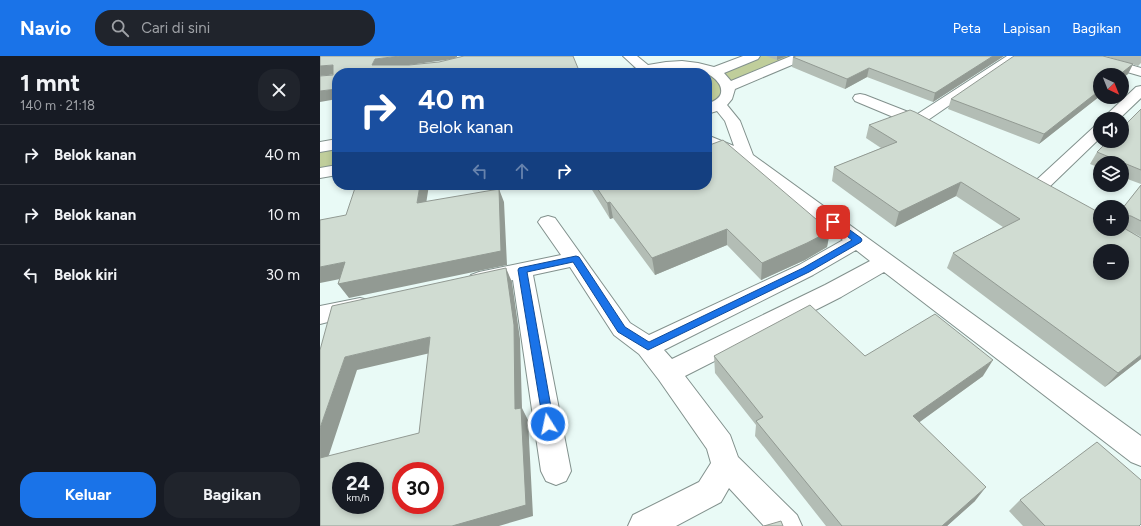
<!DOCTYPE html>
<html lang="id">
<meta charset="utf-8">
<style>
:root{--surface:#171b24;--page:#20242c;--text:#f1f3f6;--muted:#9ea1a6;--line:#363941;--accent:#1a73e8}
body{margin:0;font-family:Figtree,sans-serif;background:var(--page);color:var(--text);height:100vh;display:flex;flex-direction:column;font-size:15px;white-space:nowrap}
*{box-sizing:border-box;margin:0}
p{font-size:13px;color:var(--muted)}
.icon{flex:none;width:22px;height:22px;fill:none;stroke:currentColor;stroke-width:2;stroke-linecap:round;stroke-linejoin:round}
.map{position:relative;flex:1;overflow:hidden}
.panel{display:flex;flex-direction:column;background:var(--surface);width:320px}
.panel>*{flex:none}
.banner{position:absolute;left:12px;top:12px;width:380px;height:122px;border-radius:16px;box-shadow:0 2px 6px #0003;background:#1a4fa0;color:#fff;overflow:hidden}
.needle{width:26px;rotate:137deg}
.fabs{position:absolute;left:773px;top:12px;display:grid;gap:8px}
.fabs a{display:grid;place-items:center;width:36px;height:36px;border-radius:50%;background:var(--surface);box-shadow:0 2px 6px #0003;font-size:20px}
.speed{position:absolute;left:12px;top:406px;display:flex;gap:8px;font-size:20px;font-weight:700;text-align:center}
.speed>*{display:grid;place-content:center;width:52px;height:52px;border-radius:50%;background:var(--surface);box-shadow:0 2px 6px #0003;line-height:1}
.speed small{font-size:10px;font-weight:400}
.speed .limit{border:6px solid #d22;background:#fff;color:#111}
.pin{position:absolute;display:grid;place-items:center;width:34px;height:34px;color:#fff;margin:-17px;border-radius:8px;box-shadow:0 2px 6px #0006}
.me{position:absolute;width:44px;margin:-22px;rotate:350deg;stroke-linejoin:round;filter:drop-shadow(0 0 3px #0008)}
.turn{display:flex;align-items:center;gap:14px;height:84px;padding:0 20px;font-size:18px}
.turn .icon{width:52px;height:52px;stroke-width:2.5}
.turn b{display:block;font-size:28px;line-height:34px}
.lanes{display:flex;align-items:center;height:38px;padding:0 20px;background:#0003;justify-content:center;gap:20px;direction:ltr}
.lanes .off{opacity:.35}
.round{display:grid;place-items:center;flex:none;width:42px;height:42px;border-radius:16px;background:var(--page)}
.overview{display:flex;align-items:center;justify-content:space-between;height:68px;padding:0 20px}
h1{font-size:24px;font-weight:700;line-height:30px}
.button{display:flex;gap:8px;margin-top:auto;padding:8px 20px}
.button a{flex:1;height:46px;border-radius:16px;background:var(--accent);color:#fff;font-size:16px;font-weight:700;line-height:46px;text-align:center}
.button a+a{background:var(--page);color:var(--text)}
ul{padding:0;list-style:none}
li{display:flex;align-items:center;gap:12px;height:60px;padding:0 20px;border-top:1px solid var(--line)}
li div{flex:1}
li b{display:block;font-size:15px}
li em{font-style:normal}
header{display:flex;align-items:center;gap:24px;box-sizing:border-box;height:56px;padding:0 20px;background:var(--accent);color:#fff}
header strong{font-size:19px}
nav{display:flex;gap:22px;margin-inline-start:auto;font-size:14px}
.search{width:280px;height:36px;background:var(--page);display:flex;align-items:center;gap:10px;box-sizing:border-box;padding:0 14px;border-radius:16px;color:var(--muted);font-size:15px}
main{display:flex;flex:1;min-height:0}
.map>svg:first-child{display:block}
.green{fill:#c0ce9b}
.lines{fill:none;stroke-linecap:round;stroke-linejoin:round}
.minor-casing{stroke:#82918d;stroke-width:2}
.minor{fill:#fff;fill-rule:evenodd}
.wall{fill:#b3bdb5}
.shaded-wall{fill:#929a93}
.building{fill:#d0dcd2;stroke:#929a93;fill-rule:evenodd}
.route{fill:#1a73e8;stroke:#114b97}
</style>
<header>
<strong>Navio</strong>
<div class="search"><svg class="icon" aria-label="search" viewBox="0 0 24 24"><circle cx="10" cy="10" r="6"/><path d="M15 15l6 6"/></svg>Cari di sini</div>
<nav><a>Peta</a><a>Lapisan</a><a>Bagikan</a></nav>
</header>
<main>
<section class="panel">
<div class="overview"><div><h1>1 mnt</h1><p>140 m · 21:18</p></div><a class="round"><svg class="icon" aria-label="close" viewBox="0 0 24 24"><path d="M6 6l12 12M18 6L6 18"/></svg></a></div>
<ul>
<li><svg class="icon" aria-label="right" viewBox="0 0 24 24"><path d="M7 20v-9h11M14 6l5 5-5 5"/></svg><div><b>Belok kanan</b></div><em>40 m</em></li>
<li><svg class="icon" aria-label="right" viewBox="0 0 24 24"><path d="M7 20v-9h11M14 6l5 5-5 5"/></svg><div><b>Belok kanan</b></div><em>10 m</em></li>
<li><svg class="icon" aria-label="left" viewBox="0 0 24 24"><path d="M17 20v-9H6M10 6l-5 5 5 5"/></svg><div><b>Belok kiri</b></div><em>30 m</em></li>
</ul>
<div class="button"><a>Keluar</a><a>Bagikan</a></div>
</section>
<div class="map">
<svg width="821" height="470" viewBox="0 0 821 470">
<rect width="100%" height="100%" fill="#e9faf6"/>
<path class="green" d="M434,0H482L409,31L387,54V17H314L346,9L394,16Z
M17,88V114L0,117V91Z"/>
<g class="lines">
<g class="minor-casing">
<path id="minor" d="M303,0H317L328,9L346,6L362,5L378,7L394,11L423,0H440L438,3L404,17L411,25L471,0H488L486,3L415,33L412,43L407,49L420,65L433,99L821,380V410L811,406L564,216L521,241L365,320L410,379L418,401L477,459L482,470H444L409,432L401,446L356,470H308L313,459L379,426L391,407L387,393L339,324L319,298L294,279L250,211L213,219L251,415L246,425L236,429L226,425L221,415L193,224L159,232L151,229L148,224L151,219L159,216L241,199L218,166L221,162L228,160L235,162L310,267L329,279L479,209L523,184L420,105L387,90V79L414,90L405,65L397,55L387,58V48C392,46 400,43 401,37C402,31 399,27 395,23C377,7 349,14 326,17C320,18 314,17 307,17L309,14L316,12ZM536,194L550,205L505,229L352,303L344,294L493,219Z
M687,0H701L608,64L615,70L612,73L607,75L602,73L535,45L533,42L535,39L540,38L545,39L596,59Z
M760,0H780L821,12V20L762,3Z
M821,30V42L799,63H782L816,31Z
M780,68V82L723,137L717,138L711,137L708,133L711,129L775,70Z
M17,83V93L0,96V86Z
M17,109V119L0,122V112Z
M40,242L48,244L51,250L48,256L0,268V250Z"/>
</g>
<use href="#minor" class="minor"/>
</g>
<path class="wall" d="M446,0H467L457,4Z
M476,0H684L613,46L547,21L525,33L472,11L473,1Z
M785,0H821V7L818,10Z
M813,8L808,18L719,88L628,53L631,43Z
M821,53V128L802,121V107H780V112L770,108L777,96Z
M549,69L802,173V153L821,129V181L812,176L821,182V303L785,331L627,212L633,197L683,171L636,140L575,171L512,125L514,111L561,92L546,82Z
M269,129H387L510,175L507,191L485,204L441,224L407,189L335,219L293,162L290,163Z
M394,300H545L663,320L599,366L655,445L627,470H506L435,380L436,369L395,317Z
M700,444L819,470H703L689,455Z"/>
<path class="shaded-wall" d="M80,0H137V1L133,3L60,13L52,9L55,3Z
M457,0H467L457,4Z
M673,0H684L613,46L615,37Z
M813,8L808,18L802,22V19H799Z
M13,9L17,18L0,20V10Z
M549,12L547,21L525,33L527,23Z
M17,33V43L0,46V35Z
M780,34V40L719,88L724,78Z
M641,126L636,140L575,171L579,156Z
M100,129H109L104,161L97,147Z
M179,133L184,146L187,209L29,242L18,228Z
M290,146L293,162L290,163L287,147Z
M407,173V189L335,219L332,202Z
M510,175L507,191L485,204L441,224L442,207Z
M25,206L35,220L0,227V211Z
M186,212L192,226L200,283L202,352L208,364L213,460L179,470H132L195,353Z
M110,281L119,295L37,314L3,417L0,415V372L25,301Z
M821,299V303L785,331L798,317Z
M673,304L663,320L586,376L593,360Z
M666,431L655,445L627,470H622Z"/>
<path class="building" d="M0,0H80L55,3L52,9H89L119,6L144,0H253L260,17H17V33L0,35V20L13,19V9L0,10Z
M476,0H673L615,37L549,12L527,23L473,1Z
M694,0H783L813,8L799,19H780V34L724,78L631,43Z
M821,53V114L777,96L788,85H802V72Z
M590,54L595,56L780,157V173H802V171L821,182V299L798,317L633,197L700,163L641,126L579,156L514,111L577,86L549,69ZM780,195H802V217H780Z
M403,84L510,175L487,187L442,207L407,173L332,202L290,146L287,147L275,129H387V90Z
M36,129H100L97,147L179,133L181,195L18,228L25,206L0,211V164L26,159Z
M821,129V165L811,160L802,159V153Z
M186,212L194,269L195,353L201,352L206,449L132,470H0V402L99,377L110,281L25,301L0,372V294L12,250ZM21,415H55V449H21ZM81,415H115V449H81Z
M490,249L545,300L615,258L673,304L593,360L666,431L622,470H522L436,365L443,361L394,300Z
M777,386L821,424V468L819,470H725L700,444Z
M461,465L463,470H444Z"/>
<path class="route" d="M511,164H516L541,182L542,184L541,186L489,216L328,294L298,276L253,206L207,216L234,368L232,372L228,374L224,372L198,214L199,212L256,200L259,201L305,271L329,286L483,212L532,184L511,168Z"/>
</svg>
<div class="fabs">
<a><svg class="needle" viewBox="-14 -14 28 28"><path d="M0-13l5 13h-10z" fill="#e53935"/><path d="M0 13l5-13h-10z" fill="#9ea1a6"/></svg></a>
<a><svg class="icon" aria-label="sound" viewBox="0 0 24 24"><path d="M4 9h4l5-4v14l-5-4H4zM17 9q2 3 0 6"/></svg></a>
<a><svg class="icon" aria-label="layers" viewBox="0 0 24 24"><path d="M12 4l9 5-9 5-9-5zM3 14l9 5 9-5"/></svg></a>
<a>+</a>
<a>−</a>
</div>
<div class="speed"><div>24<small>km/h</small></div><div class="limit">30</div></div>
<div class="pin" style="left:513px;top:166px;background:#d93025"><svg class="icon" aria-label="arrive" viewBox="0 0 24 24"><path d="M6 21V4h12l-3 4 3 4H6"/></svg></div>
<svg class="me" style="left:228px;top:368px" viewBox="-20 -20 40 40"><circle r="17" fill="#1a73e8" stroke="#fff" stroke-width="3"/><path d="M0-11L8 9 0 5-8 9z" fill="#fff"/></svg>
<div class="banner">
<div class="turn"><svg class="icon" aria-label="right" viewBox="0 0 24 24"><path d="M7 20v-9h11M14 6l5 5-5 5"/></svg><div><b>40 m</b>Belok kanan</div></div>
<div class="lanes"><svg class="icon off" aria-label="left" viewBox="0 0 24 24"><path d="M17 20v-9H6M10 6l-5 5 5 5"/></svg><svg class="icon off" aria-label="ahead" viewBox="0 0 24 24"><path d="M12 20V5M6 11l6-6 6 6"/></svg><svg class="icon" aria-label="right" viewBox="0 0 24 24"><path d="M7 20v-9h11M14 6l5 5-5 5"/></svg></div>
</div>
</div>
</main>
